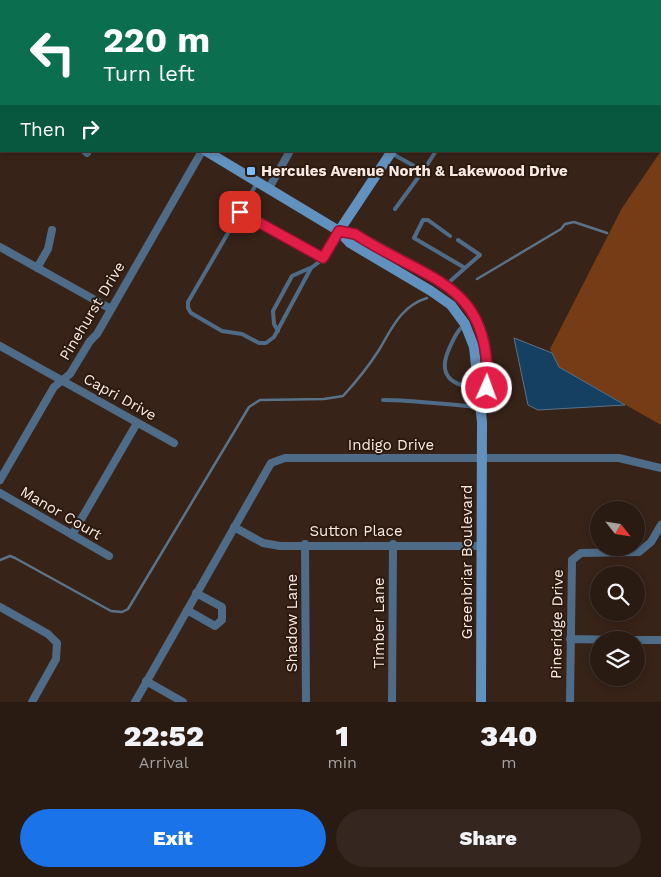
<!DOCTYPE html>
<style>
:root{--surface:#291a12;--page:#352720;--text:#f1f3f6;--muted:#a5a19f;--line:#453832;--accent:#1a73e8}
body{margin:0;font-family:"Work Sans",sans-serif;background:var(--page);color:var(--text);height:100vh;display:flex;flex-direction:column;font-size:19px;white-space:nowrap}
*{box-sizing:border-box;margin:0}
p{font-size:16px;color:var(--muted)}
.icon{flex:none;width:28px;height:28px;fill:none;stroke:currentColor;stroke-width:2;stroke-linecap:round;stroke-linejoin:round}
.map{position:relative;height:702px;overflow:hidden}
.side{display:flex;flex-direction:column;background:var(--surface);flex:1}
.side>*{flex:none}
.top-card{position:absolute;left:0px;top:0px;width:661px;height:152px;box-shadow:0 2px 8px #0003,0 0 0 1px var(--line);background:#0b6e4f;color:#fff;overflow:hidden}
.needle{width:32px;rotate:120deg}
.controls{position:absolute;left:590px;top:501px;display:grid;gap:10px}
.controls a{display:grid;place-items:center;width:55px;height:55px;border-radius:50%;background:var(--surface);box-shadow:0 2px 8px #0003,0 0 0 1px var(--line);font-size:25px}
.pin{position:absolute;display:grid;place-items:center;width:42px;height:42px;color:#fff;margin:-21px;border-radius:10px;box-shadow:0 2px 8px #0006}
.me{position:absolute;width:55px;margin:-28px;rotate:2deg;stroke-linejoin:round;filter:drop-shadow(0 0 4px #0008)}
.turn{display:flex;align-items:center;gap:18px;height:105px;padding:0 20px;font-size:22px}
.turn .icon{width:65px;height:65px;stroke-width:2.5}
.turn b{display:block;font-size:35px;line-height:42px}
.then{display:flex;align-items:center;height:48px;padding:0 20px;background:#0003;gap:10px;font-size:19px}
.eta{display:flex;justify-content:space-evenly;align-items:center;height:85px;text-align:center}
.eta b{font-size:30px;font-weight:800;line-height:35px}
.button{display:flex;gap:10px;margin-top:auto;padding:10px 20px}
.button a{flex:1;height:58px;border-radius:30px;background:var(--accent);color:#fff;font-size:20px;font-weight:800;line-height:58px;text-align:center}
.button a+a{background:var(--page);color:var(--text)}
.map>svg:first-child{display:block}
.green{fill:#753c15}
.water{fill:#164062;stroke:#5a7389}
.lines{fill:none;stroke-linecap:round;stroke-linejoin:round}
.stream{stroke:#5a7389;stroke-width:2.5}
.lane{stroke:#4e6c88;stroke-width:4}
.street{stroke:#4e6c88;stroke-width:8}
.secondary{stroke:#6192bf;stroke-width:10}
.route-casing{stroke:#92132f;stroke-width:12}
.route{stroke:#e11d48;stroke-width:9}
.poi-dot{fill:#7cbef9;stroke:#2c1a0f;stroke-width:2}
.labels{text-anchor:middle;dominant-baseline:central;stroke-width:4;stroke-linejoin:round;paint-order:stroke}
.poi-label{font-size:15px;font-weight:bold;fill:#f8eae3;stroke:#2c1a0f;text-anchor:start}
.street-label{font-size:15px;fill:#f8eae3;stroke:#2c1a0f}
</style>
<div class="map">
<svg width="661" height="702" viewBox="0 0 661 702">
<rect width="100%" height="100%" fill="#372318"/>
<path class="green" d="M551,0H661V61L660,1Z
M661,151V425L559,367L550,349L622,208Z"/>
<path class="water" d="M514,338L552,353L559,367L625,405L538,410L528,405Z"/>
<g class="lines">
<path class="stream" d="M477,279L561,229L565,224L574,222L607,233
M0,560L10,556L15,558L111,611L122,612L128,609L249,407L260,400L324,399L343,396C356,382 368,367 379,350C392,328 401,306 427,298"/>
<path class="lane" d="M0,65L1,66
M391,153L423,171L395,209
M423,171L436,151
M257,183L188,302V308L191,313L222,331L242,334L259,343H266L274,337L311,268L323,259
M240,211L323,259L338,233
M458,240L480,255L465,268
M446,285L465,268L414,238L423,220H428L450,236
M463,326C456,332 453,340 449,349C437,376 452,386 478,388
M278,331L274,324L273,311L292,276L310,268
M383,400C416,400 447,405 480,407"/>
<path class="street" d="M69,1V0
M171,1L172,0
M274,1L275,0
M364,1L365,0
M0,110L1,111
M0,147L1,144
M85,151L87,153
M269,188L290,151
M0,247L111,309
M37,268L48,249L52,230
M0,346L174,443
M0,480L54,387L70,374L90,341L97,334L202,151
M0,493L109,556
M234,527L263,543L280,546H481
M72,535L137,423
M305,544L306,702
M0,607L48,634L57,643L56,659L32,702
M187,610L215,626L222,620V607L196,593
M570,639L626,640
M636,640H661
M146,681L183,702
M135,702L271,463L285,458H619L661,468
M392,702L393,544
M570,702L572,560L581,553L639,552L651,542L661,525"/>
<path class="secondary" d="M481,1L482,0
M0,36L1,37
M206,151L339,231L350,243L431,291L451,305L465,324L474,347L482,422L481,702
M339,231L355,234L438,280C488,312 492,354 484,409
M339,231L392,151"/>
</g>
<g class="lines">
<g class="route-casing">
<path id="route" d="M240,212L323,258L339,231L355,234C428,282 492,281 487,388"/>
</g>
<use href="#route" class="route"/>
</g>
<rect class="poi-dot" x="246" y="166" width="10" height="10" rx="2.5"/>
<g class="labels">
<g class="poi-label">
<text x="261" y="171">Hercules Avenue North &amp; Lakewood Drive</text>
</g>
<g class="street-label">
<text transform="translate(92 311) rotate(-59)">Pinehurst Drive</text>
<text transform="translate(120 397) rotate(29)">Capri Drive</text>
<text x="391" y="445">Indigo Drive</text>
<text transform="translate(61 513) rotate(30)">Manor Court</text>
<text x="356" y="531">Sutton Place</text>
<text transform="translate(467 562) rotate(-90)">Greenbriar Boulevard</text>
<text transform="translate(292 623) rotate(-90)">Shadow Lane</text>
<text transform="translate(379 623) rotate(-90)">Timber Lane</text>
<text transform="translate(557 624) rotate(-89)">Pineridge Drive</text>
</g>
</g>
</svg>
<div class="controls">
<a><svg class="needle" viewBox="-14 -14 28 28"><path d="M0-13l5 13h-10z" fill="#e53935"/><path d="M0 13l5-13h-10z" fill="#a5a19f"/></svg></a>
<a><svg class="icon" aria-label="search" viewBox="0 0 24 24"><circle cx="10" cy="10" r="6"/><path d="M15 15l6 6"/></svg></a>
<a><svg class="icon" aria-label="layers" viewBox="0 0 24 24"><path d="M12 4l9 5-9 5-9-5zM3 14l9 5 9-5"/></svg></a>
</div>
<div class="pin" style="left:240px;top:212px;background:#d93025"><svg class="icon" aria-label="arrive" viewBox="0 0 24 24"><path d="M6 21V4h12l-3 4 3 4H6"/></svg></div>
<svg class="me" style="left:487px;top:388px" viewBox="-20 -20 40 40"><circle r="17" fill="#e11d48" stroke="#fff" stroke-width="3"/><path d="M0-11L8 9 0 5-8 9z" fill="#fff"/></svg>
<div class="top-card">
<div class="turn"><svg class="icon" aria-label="left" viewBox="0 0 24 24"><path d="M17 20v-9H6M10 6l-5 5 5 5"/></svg><div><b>220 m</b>Turn left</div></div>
<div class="then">Then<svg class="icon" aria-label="right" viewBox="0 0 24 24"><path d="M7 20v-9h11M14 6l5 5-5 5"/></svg></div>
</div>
</div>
<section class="side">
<div class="eta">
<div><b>22:52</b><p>Arrival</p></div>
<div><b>1</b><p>min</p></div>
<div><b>340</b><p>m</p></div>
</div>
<div class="button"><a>Exit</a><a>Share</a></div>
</section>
